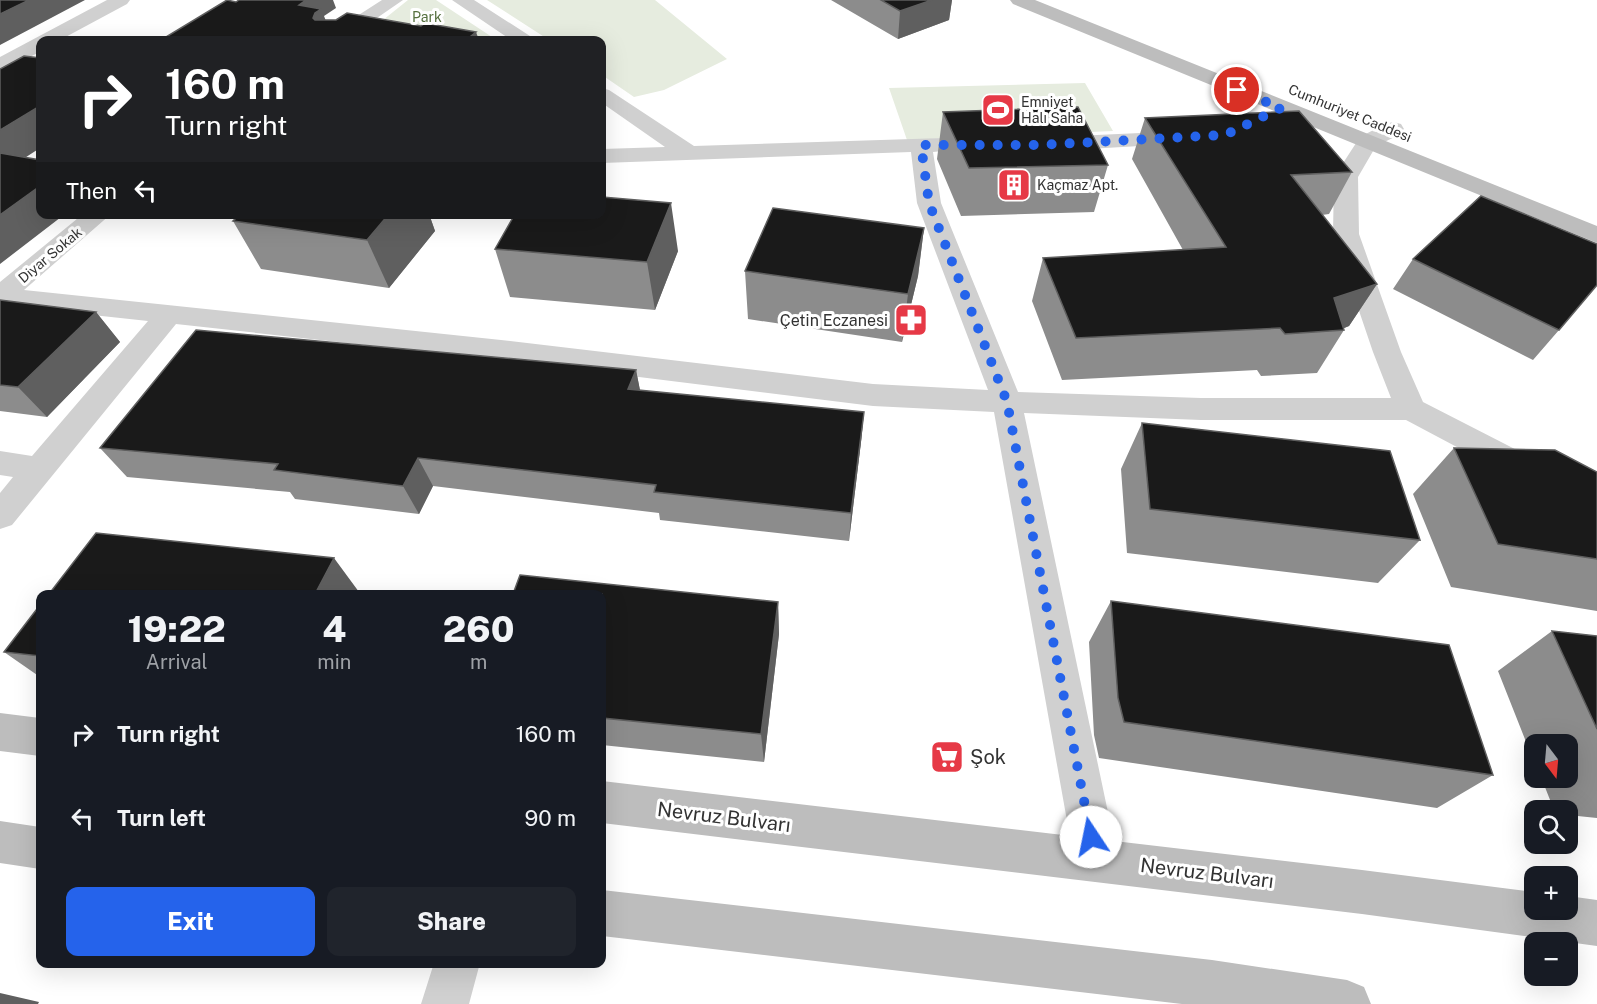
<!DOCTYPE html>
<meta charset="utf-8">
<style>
:root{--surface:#171b24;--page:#20242c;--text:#f1f3f6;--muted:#9ea1a6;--accent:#2563eb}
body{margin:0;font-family:"Public Sans",sans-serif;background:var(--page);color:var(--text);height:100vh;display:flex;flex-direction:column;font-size:22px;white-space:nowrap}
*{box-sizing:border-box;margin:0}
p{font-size:20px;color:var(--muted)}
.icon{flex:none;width:33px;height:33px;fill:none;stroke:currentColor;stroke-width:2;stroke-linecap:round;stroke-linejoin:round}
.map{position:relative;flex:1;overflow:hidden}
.details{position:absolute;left:36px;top:590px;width:570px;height:378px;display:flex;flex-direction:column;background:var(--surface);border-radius:12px;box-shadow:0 6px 24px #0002}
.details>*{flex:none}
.top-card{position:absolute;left:36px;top:36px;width:570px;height:183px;border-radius:12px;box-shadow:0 6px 24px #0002;background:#202124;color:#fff;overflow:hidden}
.needle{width:39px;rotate:164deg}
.buttons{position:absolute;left:1524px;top:734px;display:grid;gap:12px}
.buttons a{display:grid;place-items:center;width:54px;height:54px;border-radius:12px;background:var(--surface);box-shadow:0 6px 24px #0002;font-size:30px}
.pin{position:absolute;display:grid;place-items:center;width:51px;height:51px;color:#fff;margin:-26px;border:3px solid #fff;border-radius:50%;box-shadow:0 2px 6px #0007}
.me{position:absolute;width:66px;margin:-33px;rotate:349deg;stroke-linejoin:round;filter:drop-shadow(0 0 4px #0008)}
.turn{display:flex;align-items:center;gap:21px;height:126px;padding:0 30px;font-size:27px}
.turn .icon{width:78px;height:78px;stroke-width:2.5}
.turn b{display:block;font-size:42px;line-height:51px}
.then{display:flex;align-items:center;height:57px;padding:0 30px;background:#0003;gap:12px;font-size:22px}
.eta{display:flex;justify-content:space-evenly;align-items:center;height:102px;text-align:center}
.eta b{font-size:36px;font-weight:800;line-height:42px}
.cta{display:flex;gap:12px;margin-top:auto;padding:12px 30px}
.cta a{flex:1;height:69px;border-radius:12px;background:var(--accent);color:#fff;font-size:24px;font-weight:800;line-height:69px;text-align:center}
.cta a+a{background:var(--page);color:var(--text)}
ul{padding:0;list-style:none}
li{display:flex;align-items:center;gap:18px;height:84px;padding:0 30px}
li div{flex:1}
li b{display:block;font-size:22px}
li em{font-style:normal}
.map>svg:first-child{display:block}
.green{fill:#e6ecdf}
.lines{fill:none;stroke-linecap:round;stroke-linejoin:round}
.minor{fill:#d0d0d0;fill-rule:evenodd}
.tertiary{fill:#d0d0d0;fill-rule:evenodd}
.secondary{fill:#bdbdbd;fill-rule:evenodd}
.wall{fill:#8c8c8c}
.shaded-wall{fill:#5f5f5f}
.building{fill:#1a1a1a;stroke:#5f5f5f;stroke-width:1.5}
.route{stroke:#2563eb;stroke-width:10;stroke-dasharray:0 18}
.labels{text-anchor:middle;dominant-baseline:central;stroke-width:6;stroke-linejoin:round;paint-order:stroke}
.far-park-label{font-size:14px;fill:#56703f;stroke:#fff}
.far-poi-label{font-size:14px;fill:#333;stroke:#fff;text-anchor:start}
.far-street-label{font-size:14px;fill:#333;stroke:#fff}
.poi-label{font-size:16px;fill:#333;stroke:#fff;text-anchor:end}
.near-poi-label{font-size:20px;fill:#333;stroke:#fff;text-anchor:start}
.near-street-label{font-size:20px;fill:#333;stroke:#fff}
</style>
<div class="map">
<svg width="1597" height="1004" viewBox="0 0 1597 1004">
<rect width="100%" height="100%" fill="#fff"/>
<path class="green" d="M408,0H436L495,39L462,40L373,28Z
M487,0H655L727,59L664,90L634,97L602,75V40H549Z
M1085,83L1113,131L907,140L889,88Z"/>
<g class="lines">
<path class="minor" d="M382,0H403L345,40H324L326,36Z
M452,0H474L530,36L533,40H511Z
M602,88L609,90L694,146L944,138L952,140L955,145L952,150L933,152L941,203L1018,392L1201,398H1391L1373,352L1333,234L1334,177L1360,137L1385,124L1393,122L1401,124L1404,129L1401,134L1376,146L1358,177L1359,234L1401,352L1423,402L1597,491V519L1585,515L1406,420H1201L1024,413L1118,860L1111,875L1096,882L1081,875L1074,860L994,412L873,406L501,360L176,324L12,525L0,529V493L13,477L0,475V451L32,456L148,321L0,305V282L83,214H111L24,290L501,340L873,384L988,390L917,203L911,152L602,163V149L665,147L602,103Z
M1184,131L1192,133L1195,138L1192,143L1053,151L1045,149L1042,144L1045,139L1053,137Z
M434,963H480L469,1004H421Z"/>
<path class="tertiary" d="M107,0H130L127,4L60,40H40V52L0,71V57Z"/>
<path class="secondary" d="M1010,0H1035L1597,226V243L1013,4Z
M0,713L40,718V756L0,751Z
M602,781L1362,870L1534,892V909H1568V896L1597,900V946L1362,914L602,823Z
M0,821L40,827V869L0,863Z
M602,890L1212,960L1347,980L1364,987L1371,1004H1182L602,936Z"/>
</g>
<path class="wall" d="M831,0H952L949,20L898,39Z
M943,112L1108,165L1094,212L961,216L937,159Z
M1145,118L1352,172L1329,214L1322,215L1377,284L1349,326L1344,328V330L1317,373L1261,376L1257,370L1062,380L1032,301L1043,258L1183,250L1132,159Z
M240,214H429L435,231L389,288L261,269L233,221Z
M924,228L918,276L902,342L748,319L745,271Z
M495,249L678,251L655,310L510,297Z
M1413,259L1559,330L1533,360L1393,289Z
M0,300L96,312L120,342L47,417L0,411Z
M636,370L640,391L864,412L861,442L849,541L660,520L659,513L433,486L419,514L295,499L290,492L127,477L100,448Z
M1142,423L1420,540L1378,583L1127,553L1121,469Z
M1454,448L1597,472V611L1451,587L1413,494Z
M602,594L778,602L779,634L764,762L602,745Z
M1111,601L1493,775L1437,808L1099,758L1094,735L1089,642Z
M40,605V677L4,652Z
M1552,631L1597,636V818L1568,815V810H1554L1541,777H1568V744H1534V762L1498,671Z"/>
<path class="shaded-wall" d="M29,0H85L0,45V14Z
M306,0H333L336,8L324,16L330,31L324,35L299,5Z
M932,0H952L949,20L898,39L900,11Z
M476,32L479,40H466Z
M40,106V148L0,174V130Z
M40,186V214H65L0,264V215Z
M671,203L678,251L655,310L647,262Z
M389,214H429L435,231L389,288L367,240Z
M924,228L918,276L902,342L908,294Z
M1377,284L1349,326L1337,331L1334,298Z
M96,312L120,342L47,417L18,387Z
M636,370L642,400L628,389Z
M864,412L861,442L849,541L851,513Z
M418,458L433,486L419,514L403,486Z
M334,558L359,592L358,594H315Z
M778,602L779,634L764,762L761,734Z
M0,993L39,1002L38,1004H0Z"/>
<path class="building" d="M0,0H29L0,14Z
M227,0L236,2L239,0H306L299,5L321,9L315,13L313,18L315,20H336L347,13L421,26L425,23L476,32L466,40H161Z
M881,0H932L900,11Z
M24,56L40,58V106L0,130V69Z
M1078,107L1108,165L969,168L943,112Z
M1299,111L1352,172L1291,175L1377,284L1334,298L1344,330L1285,334L1280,328L1076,338L1043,258L1226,247L1145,118Z
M0,153L40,160V186L0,215Z
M1481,196L1597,244V285L1559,330L1413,259Z
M602,197L671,203L647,262L495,249L515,214H602Z
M773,208L924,228L908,294L745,271Z
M240,214H389L367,240L233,221Z
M0,300L96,312L18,387L0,385Z
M196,330L636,370L628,389L864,412L851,513L654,492L656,485L418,458L403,486L274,470L278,464L100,448Z
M1142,423L1390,451L1420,540L1150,509Z
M1454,448L1555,450L1597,472V559L1498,544Z
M96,533L334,558L315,594H49Z
M520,575L778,602L761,734L602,718V594H513Z
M1111,601L1449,645L1493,775L1124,722L1118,698Z
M40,605V656L4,652Z
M1552,631L1597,636V729Z"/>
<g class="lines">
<path class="route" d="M1091,837L1007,402L929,203L921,145H1039L1225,135L1281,108L1237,90"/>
</g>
<defs>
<g id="stadium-square" transform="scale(1.725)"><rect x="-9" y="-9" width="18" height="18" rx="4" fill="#e63946" stroke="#fff"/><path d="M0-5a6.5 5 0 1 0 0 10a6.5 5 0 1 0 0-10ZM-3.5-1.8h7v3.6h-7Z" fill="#fff"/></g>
<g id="building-square" transform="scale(1.725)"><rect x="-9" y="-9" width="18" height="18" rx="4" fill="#e63946" stroke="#fff"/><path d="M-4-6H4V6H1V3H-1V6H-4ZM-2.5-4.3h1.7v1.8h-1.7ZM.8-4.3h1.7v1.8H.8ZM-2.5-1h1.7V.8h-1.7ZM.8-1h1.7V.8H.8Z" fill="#fff"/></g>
<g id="pharmacy-square" transform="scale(1.725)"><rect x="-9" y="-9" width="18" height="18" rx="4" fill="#e63946" stroke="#fff"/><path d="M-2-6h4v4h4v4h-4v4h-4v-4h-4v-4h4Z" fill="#fff"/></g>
<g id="supermarket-square" transform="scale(1.725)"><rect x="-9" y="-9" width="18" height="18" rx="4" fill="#e63946" stroke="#fff"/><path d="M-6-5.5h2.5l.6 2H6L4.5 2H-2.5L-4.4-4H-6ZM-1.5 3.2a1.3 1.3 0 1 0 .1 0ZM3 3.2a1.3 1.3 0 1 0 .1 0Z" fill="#fff"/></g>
</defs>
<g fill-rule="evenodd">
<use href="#stadium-square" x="998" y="110"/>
<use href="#building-square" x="1014" y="185"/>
<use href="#pharmacy-square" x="911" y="320"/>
<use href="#supermarket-square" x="947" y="757"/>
</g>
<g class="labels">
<g class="far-park-label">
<text x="427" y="17">Park</text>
</g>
<g class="far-poi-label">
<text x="1021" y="102">Emniyet<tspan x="1021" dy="16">Halı Saha</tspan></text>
<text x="1037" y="185">Kaçmaz Apt.</text>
</g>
<g class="far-street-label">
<text transform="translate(1350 113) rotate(22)">Cumhuriyet Caddesi</text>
<text transform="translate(50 255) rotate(-40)">Diyar Sokak</text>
</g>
<g class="poi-label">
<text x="888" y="320">Çetin Eczanesi</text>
</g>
<g class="near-poi-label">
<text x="970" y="757">Şok</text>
</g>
<g class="near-street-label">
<text transform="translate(724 817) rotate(7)">Nevruz Bulvarı</text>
<text transform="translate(1207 873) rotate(7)">Nevruz Bulvarı</text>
</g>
</g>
</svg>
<div class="buttons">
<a><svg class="needle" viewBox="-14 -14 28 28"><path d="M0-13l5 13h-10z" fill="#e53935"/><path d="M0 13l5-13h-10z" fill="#9ea1a6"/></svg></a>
<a><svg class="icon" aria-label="search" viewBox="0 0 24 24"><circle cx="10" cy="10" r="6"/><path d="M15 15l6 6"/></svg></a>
<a>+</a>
<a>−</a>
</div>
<div class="pin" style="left:1237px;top:90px;background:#d93025"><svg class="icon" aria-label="arrive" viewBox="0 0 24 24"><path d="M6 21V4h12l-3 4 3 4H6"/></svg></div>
<svg class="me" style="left:1091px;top:837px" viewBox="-20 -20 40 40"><circle r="19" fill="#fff"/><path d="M0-13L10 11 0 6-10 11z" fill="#2563eb"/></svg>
<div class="top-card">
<div class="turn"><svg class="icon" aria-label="right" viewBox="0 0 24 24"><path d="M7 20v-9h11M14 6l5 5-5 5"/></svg><div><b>160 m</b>Turn right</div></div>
<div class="then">Then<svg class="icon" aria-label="left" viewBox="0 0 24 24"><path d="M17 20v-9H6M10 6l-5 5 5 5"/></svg></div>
</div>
<section class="details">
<div class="eta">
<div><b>19:22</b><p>Arrival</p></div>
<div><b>4</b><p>min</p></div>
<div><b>260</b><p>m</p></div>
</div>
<ul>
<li><svg class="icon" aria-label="right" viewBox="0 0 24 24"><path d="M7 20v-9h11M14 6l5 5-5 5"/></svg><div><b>Turn right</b></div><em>160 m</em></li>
<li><svg class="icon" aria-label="left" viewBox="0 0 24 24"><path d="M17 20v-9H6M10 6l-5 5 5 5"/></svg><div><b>Turn left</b></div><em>90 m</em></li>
</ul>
<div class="cta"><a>Exit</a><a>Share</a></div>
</section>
</div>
